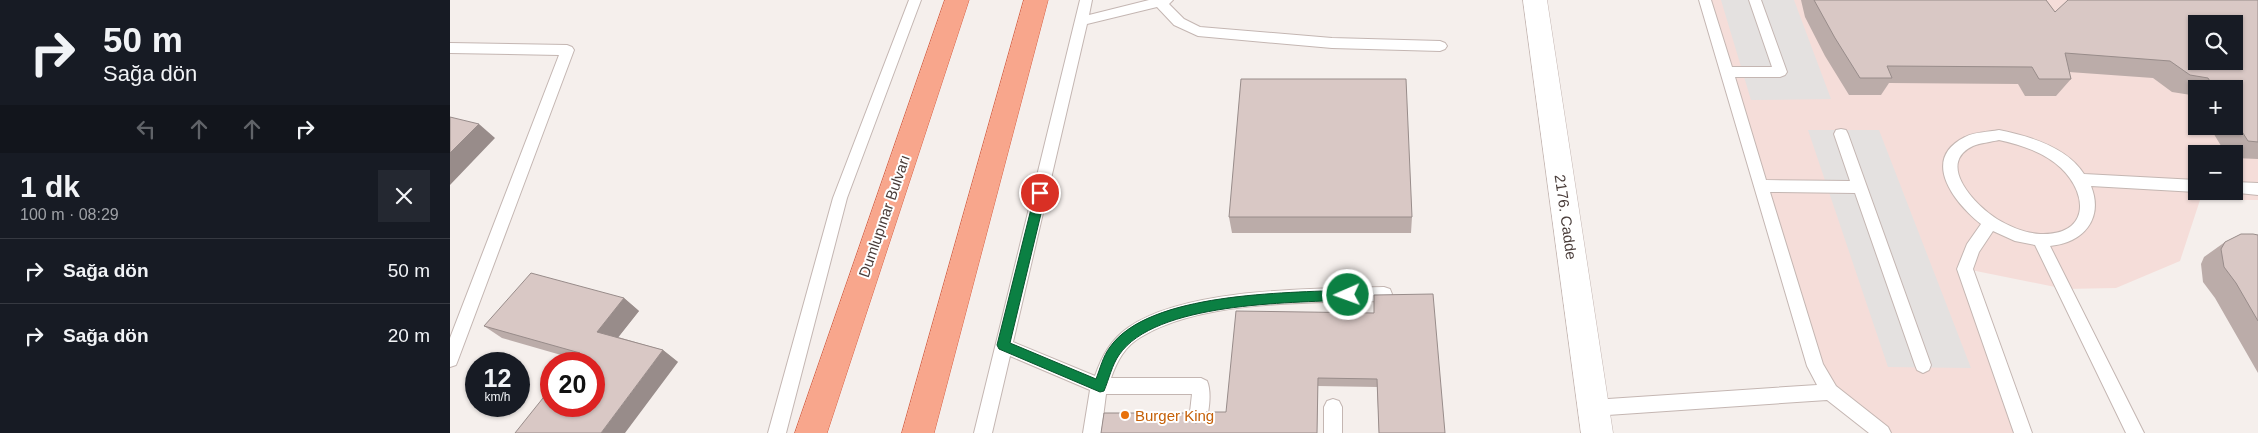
<!DOCTYPE html>
<html lang="tr">
<meta charset="utf-8">
<style>
:root{--surface:#171b24;--page:#242831;--text:#f1f3f6;--muted:#9ea1a6;--line:#363941}
body{margin:0;font-family:Helvetica,sans-serif;background:var(--page);color:var(--text);height:100vh;display:flex;flex-direction:column;font-size:19px;white-space:nowrap}
*{box-sizing:border-box;margin:0}
p{font-size:16px;color:var(--muted)}
.icon{flex:none;width:28px;height:28px;fill:none;stroke:currentColor;stroke-width:2;stroke-linecap:round;stroke-linejoin:round}
.map{position:relative;flex:1;overflow:hidden}
.drawer{display:flex;flex-direction:column;background:var(--surface);width:450px}
.drawer>*{flex:none}
.top-card{background:#171b24;color:var(--text);overflow:hidden}
.controls{position:absolute;left:1738px;top:15px;display:grid;gap:10px}
.controls a{display:grid;place-items:center;width:55px;height:55px;border-radius:0px;background:var(--surface);box-shadow:0 1px 4px #0004;font-size:25px}
.speed{position:absolute;left:15px;top:352px;display:flex;gap:10px;font-size:25px;font-weight:700;text-align:center}
.speed>*{display:grid;place-content:center;width:65px;height:65px;border-radius:50%;background:var(--surface);box-shadow:0 1px 4px #0004;line-height:1}
.speed small{font-size:12px;font-weight:400}
.speed .limit{border:8px solid #d22;background:#fff;color:#111}
.pin{position:absolute;display:grid;place-items:center;width:42px;height:42px;color:#fff;margin:-21px;border:2px solid #fff;border-radius:50%;box-shadow:0 1px 5px #0007}
.me{position:absolute;width:55px;margin:-28px;rotate:268deg;stroke-linejoin:round;filter:drop-shadow(0 0 4px #0008)}
.turn{display:flex;align-items:center;gap:18px;height:105px;padding:0 20px;font-size:22px}
.turn .icon{width:65px;height:65px;stroke-width:2.5}
.turn b{display:block;font-size:35px;line-height:42px}
.lanes{display:flex;align-items:center;height:48px;padding:0 20px;background:#0003;justify-content:center;gap:25px;direction:ltr}
.lanes .off{opacity:.35}
.round{display:grid;place-items:center;flex:none;width:52px;height:52px;border-radius:0px;background:var(--page)}
.summary{display:flex;align-items:center;justify-content:space-between;height:85px;padding:0 20px}
h1{font-size:30px;font-weight:600;line-height:38px}
ul{padding:0;list-style:none}
li{display:flex;align-items:center;gap:15px;height:65px;padding:0 20px;border-top:1px solid var(--line)}
li div{flex:1}
li b{display:block;font-size:19px}
li em{font-style:normal}
main{display:flex;flex:1;min-height:0}
.map>svg:first-child{display:block}
.commercial{fill:#f5ddd9;fill-rule:evenodd}
.parking{fill:#e4e1e0}
.lines{fill:none;stroke-linecap:round;stroke-linejoin:round}
.service-casing{stroke:#c4b6b2;stroke-width:2}
.minor-casing{stroke:#c4b6b2;stroke-width:1}
.trunk-casing{stroke:#d66145;stroke-width:1}
.service{fill:#fff;fill-rule:evenodd}
.minor{fill:#fff;fill-rule:evenodd}
.trunk{fill:#f8a68c;fill-rule:evenodd}
.wall{fill:#bbaca9}
.shaded-wall{fill:#988c8a}
.building{fill:#d9c8c5;stroke:#988c8a;fill-rule:evenodd}
.route{fill:#0b8043;stroke:#07532c}
.food-dot{fill:#e8710a;stroke:#fff;stroke-width:2}
.labels{text-anchor:middle;dominant-baseline:central;stroke-width:4;stroke-linejoin:round;paint-order:stroke}
.street-label{font-size:15px;fill:#4a3d3a;stroke:#fff}
.food-label{font-size:15px;fill:#c56008;stroke:#fff;text-anchor:start}
</style>
<main>
<section class="drawer">
<div class="top-card">
<div class="turn"><svg class="icon" aria-label="right" viewBox="0 0 24 24"><path d="M7 20v-9h11M14 6l5 5-5 5"/></svg><div><b>50 m</b>Sağa dön</div></div>
<div class="lanes"><svg class="icon off" aria-label="left" viewBox="0 0 24 24"><path d="M17 20v-9H6M10 6l-5 5 5 5"/></svg><svg class="icon off" aria-label="ahead" viewBox="0 0 24 24"><path d="M12 20V5M6 11l6-6 6 6"/></svg><svg class="icon off" aria-label="ahead" viewBox="0 0 24 24"><path d="M12 20V5M6 11l6-6 6 6"/></svg><svg class="icon" aria-label="right" viewBox="0 0 24 24"><path d="M7 20v-9h11M14 6l5 5-5 5"/></svg></div>
</div>
<div class="summary"><div><h1>1 dk</h1><p>100 m · 08:29</p></div><a class="round"><svg class="icon" aria-label="close" viewBox="0 0 24 24"><path d="M6 6l12 12M18 6L6 18"/></svg></a></div>
<ul>
<li><svg class="icon" aria-label="right" viewBox="0 0 24 24"><path d="M7 20v-9h11M14 6l5 5-5 5"/></svg><div><b>Sağa dön</b></div><em>50 m</em></li>
<li><svg class="icon" aria-label="right" viewBox="0 0 24 24"><path d="M7 20v-9h11M14 6l5 5-5 5"/></svg><div><b>Sağa dön</b></div><em>20 m</em></li>
</ul>
</section>
<div class="map">
<svg width="1808" height="433" viewBox="0 0 1808 433">
<rect width="100%" height="100%" fill="#f5efec"/>
<path class="commercial" d="M1256,0H1808V200H1750L1730,261L1666,288L1615,289L1516,269L1573,433H1432L1380,392ZM1746,24H1784V61H1746ZM1746,89H1784V126H1746ZM1746,154H1784V191H1746Z"/>
<path class="parking" d="M1271,0H1344L1381,99L1301,100Z
M1358,130H1429L1521,368L1438,367Z"/>
<g class="lines">
<g class="service-casing">
<path id="service" d="M459,0H471L397,198L336,433H318L383,198Z
M630,0H642L639,15L699,0H723L719,4L734,19L750,27L882,38L990,41L995,43L997,46L995,49L990,51L882,48L748,36L724,25L707,7L637,24L563,342L645,376C652,356 661,339 679,327C738,287 864,289 934,287L940,289L942,294L940,299L934,301C865,302 751,300 691,337C675,346 667,361 661,378H751L757,381C762,392 759,415 754,427L748,429L742,427L739,421L742,394H656L651,433H633L640,390L560,356L542,433H524Z
M1249,0H1261L1282,67H1322L1299,0H1311L1337,72L1335,75L1330,77H1285L1316,180L1400,181L1384,134L1386,130L1391,129L1396,130L1398,134L1481,365L1479,370L1473,373L1467,370L1465,365L1405,193L1320,192L1373,364L1386,386L1438,427L1441,433H1419L1377,400L1143,416L1137,414L1134,408L1137,402L1143,400L1367,385L1357,366Z
M0,43L117,45L122,47L124,50L8,360L6,365L0,367V338L109,55L0,53Z
M1549,130C1579,136 1617,147 1634,174L1746,180V191H1748L1746,192L1641,186C1654,219 1633,243 1600,246L1694,433H1676L1585,245L1565,241L1543,231L1529,252L1523,269L1582,433H1564L1507,269L1517,244L1531,224C1506,204 1469,160 1515,137C1524,132 1538,132 1549,130ZM1549,140C1571,145 1594,152 1611,168C1640,196 1638,236 1590,234C1576,233 1560,227 1547,219C1526,206 1485,164 1523,146C1530,143 1541,142 1549,140Z
M1784,182L1808,183V195L1779,192L1784,191Z
M883,399L889,401L892,407V433H874V407L877,401Z"/>
</g>
<g class="minor-casing">
<path id="minor" d="M1073,0H1097L1163,433H1131Z"/>
</g>
<g class="trunk-casing">
<path id="trunk" d="M495,0H519L377,433H345Z
M574,0H598L484,433H452Z"/>
</g>
<use href="#service" class="service"/>
<use href="#minor" class="minor"/>
<use href="#trunk" class="trunk"/>
</g>
<path class="wall" d="M1351,0H1596L1605,12L1808,0V159L1784,158V154H1776L1759,126H1784V89H1746V105L1741,95L1722,92L1703,78L1619,72L1621,79L1606,96H1575L1568,84L1439,83L1431,95H1399L1375,56L1355,17Z
M779,217H962L961,233H782Z
M1808,235V373L1765,298L1753,282L1751,264L1754,257L1775,242Z
M924,295L995,433H929L927,387L868,386L867,433H651L738,420L746,423L776,412L924,313Z
M174,298L189,311L168,337L213,350L228,362L125,359L52,338L34,326Z"/>
<path class="shaded-wall" d="M29,124L45,138L0,185V153Z
M174,298L189,311L163,344L147,332Z
M213,350L228,362L175,433H151Z"/>
<path class="building" d="M1364,0H1596L1605,12L1618,0H1808V142L1798,141L1784,119V89H1765L1758,78L1740,75L1720,61L1615,53L1621,79H1589L1582,67L1437,66L1442,78H1410L1385,38ZM1746,24H1784V61H1746Z
M791,79H956L962,217H779Z
M0,117L29,124L0,153Z
M1791,234H1803L1808,235V321L1786,283L1774,267L1771,249L1775,242Z
M81,273L174,298L147,332L213,350L151,433H65L101,388V406H144V364H121L130,353L34,326Z
M983,294L995,433H929L927,379L868,378L867,433H651L654,413H734L738,420L746,423L753,419L756,412H776L786,311L924,313V295Z"/>
<path class="route" d="M590,188L596,193L560,343L646,379C650,369 653,356 660,347C699,292 836,293 898,290L902,291L904,295L902,299L898,300C840,303 705,302 669,355C662,365 659,379 654,391L650,392L549,349L547,345L585,193Z"/>
<circle class="food-dot" cx="675" cy="415" r="5"/>
<g class="labels">
<g class="street-label">
<text transform="translate(434 216) rotate(-71)">Dumlupınar Bulvarı</text>
<text transform="translate(1116 217) rotate(82)">2176. Cadde</text>
</g>
<g class="food-label">
<text x="685" y="415">Burger King</text>
</g>
</g>
</svg>
<div class="controls">
<a><svg class="icon" aria-label="search" viewBox="0 0 24 24"><circle cx="10" cy="10" r="6"/><path d="M15 15l6 6"/></svg></a>
<a>+</a>
<a>−</a>
</div>
<div class="speed"><div>12<small>km/h</small></div><div class="limit">20</div></div>
<div class="pin" style="left:590px;top:193px;background:#d93025"><svg class="icon" aria-label="arrive" viewBox="0 0 24 24"><path d="M6 21V4h12l-3 4 3 4H6"/></svg></div>
<svg class="me" style="left:898px;top:295px" viewBox="-20 -20 40 40"><circle r="17" fill="#0b8043" stroke="#fff" stroke-width="3"/><path d="M0-11L8 9 0 5-8 9z" fill="#fff"/></svg>
</div>
</main>
